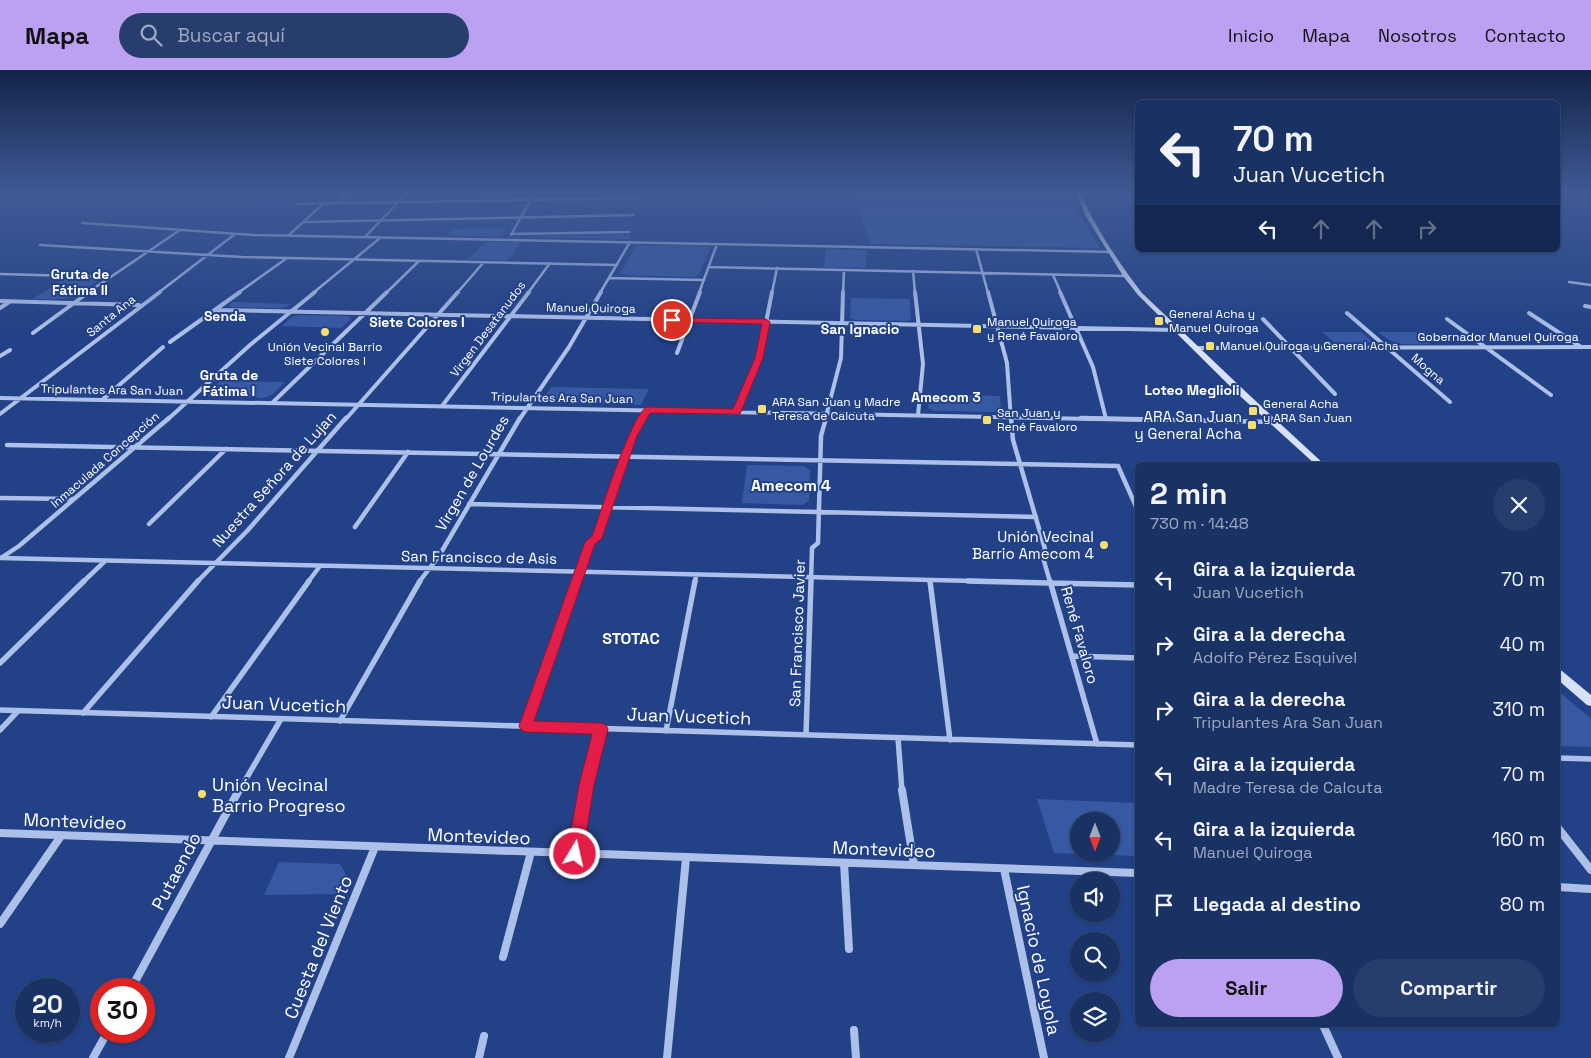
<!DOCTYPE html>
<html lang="es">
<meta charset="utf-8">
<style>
:root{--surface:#1a3164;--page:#273d6d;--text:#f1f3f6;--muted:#9fa9bf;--line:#384c78;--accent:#bca0f2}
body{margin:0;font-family:"Space Grotesk",sans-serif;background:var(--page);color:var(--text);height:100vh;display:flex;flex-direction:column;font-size:19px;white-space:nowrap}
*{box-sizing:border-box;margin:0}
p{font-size:16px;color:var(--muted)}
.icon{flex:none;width:28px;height:28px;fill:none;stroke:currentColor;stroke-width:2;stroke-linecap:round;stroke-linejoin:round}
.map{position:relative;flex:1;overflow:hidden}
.panel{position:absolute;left:1135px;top:392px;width:425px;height:565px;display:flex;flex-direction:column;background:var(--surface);border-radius:8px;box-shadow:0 1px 4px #0004,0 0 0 1px var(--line)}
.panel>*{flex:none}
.hud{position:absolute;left:1135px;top:30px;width:425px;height:152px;border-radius:8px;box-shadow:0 1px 4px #0004,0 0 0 1px var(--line);background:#1a3164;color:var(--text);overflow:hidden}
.needle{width:32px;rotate:180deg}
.tools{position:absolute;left:1070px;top:742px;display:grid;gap:10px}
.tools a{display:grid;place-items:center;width:50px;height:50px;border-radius:50%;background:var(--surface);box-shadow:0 1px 4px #0004,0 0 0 1px var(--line);font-size:25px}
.speed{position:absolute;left:15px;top:908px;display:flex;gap:10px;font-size:25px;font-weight:700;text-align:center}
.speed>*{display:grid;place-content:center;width:65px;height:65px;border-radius:50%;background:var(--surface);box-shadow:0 1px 4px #0004,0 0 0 1px var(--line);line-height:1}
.speed small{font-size:12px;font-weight:400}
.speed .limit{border:8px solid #d22;background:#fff;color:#111}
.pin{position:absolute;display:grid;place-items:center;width:42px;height:42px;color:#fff;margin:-21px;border:2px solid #fff;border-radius:50%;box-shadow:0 1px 5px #0007}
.me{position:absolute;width:55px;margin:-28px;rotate:9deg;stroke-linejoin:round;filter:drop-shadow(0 0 4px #0008)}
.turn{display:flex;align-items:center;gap:18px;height:105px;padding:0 15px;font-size:22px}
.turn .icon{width:65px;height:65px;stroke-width:2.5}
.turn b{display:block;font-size:35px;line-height:42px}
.lanes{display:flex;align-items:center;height:48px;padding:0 15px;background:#0003;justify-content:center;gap:25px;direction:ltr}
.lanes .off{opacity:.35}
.round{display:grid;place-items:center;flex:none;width:52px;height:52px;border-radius:26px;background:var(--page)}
.headline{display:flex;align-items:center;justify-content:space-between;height:85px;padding:0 15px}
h1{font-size:30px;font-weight:700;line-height:38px}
.action{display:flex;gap:10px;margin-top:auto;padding:10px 15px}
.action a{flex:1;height:58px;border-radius:30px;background:var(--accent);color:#111;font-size:20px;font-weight:700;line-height:58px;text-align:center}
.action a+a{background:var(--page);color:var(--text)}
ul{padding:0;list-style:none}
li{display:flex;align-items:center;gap:15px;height:65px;padding:0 15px}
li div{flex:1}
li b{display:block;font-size:19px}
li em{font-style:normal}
header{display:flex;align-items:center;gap:30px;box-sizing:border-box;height:70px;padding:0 25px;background:var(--accent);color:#111}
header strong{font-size:24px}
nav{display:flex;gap:28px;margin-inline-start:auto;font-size:18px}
.search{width:350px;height:45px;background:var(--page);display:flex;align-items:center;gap:12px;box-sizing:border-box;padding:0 18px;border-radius:28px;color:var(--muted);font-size:19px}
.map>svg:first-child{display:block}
.green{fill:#3759a3}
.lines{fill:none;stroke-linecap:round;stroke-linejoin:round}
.minor-far4{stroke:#adc0e9;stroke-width:2.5}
.minor-far3{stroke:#adc0e9;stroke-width:4}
.minor-far2{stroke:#adc0e9;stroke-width:4.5}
.minor-far1{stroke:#adc0e9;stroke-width:5.5}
.minor{stroke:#adc0e9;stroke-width:8}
.secondary{fill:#d7e1f7;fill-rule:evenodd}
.route{fill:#e11d48;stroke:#92132f}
.poi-dot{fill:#f4df6f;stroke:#234186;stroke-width:2}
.labels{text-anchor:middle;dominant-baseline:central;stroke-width:4;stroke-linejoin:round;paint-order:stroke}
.far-street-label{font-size:12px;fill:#fff;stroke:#234186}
.far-poi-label{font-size:12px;fill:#fff;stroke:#234186;text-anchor:start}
.far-neighbourhood-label{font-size:14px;font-weight:bold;fill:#fff;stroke:#234186}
.poi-label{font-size:15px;fill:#fff;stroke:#234186;text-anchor:end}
.street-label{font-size:15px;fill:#fff;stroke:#234186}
.neighbourhood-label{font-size:16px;font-weight:bold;fill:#fff;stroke:#234186}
.near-street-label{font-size:18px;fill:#fff;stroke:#234186}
.near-poi-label{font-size:18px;fill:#fff;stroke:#234186;text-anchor:start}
</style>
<header>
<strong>Mapa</strong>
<div class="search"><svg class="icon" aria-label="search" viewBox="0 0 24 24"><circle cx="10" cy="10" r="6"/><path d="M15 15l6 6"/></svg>Buscar aquí</div>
<nav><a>Inicio</a><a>Mapa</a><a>Nosotros</a><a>Contacto</a></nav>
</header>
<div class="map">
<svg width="1591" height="988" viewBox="0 0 1591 988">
<rect width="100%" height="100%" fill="#234186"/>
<path class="green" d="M852,124H1070L1076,138L1100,178L871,174Z
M507,158L503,165L498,167L448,165L453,159Z
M604,165H630L629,169L517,167Z
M485,172H522L507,190L468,189Z
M641,175L706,176L710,178L699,205L694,207L624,205L620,204L636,176Z
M826,179L866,180V198L824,197Z
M65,209H96L98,211C68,231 68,230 32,229Z
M851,228L910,229L911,249L907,251L855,250L850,248Z
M233,232L292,234L282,238L231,237L229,235Z
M299,245L348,246L351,249L341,258L282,256L292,247Z
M1322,262H1361L1373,272L1335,273Z
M1378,262H1416L1430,274C1407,274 1397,278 1378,262Z
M220,311L285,312L272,325L263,328L209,327L206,324Z
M551,317L649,319L641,335L547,333L543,330Z
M929,324L1000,326L1001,339L995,342L934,341L928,338Z
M747,395L804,396L810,400L809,431L802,435L742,433Z
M1558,621L1591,649V677L1558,676Z
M1037,729L1137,733V786L1079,784H1111V751H1079V784L1054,783Z
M279,792L340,794L346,804L337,824L264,825Z"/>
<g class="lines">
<path class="minor-far4" d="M337,133L347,124
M296,134L638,128
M304,152L634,145
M82,153L254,165L1112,182
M511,164L629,162
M289,165L324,133
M511,165L534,124
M365,167L406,124
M40,175L242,187L617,195
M976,179L988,223
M709,197L1126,206
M913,201L915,223
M0,204L111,207
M1053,205L1061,223
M609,208L704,210
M1569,212L1591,215
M87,223L180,160
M158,223L235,164
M238,223L287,188
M313,223L380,168
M386,223L419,191
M457,223L484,192
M528,223L550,193
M600,223L630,172
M699,223L717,174
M772,223L777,198
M843,223L844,200"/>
<path class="minor-far3" d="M915,222L923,294L918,345
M988,222L1007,293L1011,350
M1060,222L1093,297L1106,349
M0,231L139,235
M1585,236L1591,237
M0,238L9,232
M215,240L1176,260
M1347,243L1450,332
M1529,243L1581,277
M1263,249L1335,324
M1447,249L1551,325
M33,263L89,222
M170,272L240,222
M1196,278L1591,277
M677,283L700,222
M0,286L10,280
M0,328L1147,350
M102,330L163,277
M272,333L387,222
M442,336L529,222
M737,342L759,288L772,222
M0,344L160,222
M167,350L250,275L315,222
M345,350L458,222
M519,350L569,277L601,222
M642,350L647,340
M825,350L841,288L843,222"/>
<path class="minor-far2" d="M1011,348L1013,370L1045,479L1042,484L1050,512
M1081,348L1274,352
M7,375L1118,396L1138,441
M0,428L73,429
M469,434L1036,447
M149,454L226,379
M355,457L408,382
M0,488L1021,512
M1,488L19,476L169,348
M930,510V512
M83,512L105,491
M197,512L248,460L346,348
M308,512L320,496
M419,512L439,486L520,348
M576,512L590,472L597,468L633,366L642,348
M695,512L696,505
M811,512L812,478L818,473L821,366L826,348"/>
<path class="minor-far1" d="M930,511L950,670
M968,511L1138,515
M1050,511L1097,674
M1072,586L1138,588
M0,593L84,511
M0,640L1138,675
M83,643L198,511
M211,647L309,511
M340,651L420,511
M526,656L576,511
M0,660L18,641
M666,661L695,511
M806,665L811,511
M898,668L902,721
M1558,688L1591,689
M239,721L281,649
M585,721L601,659"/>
<path class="minor" d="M902,720L914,795
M1558,758L1591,800
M0,763L1138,803
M575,784L585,720
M844,793L849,879
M1004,799L1044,988
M1558,817L1591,819
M0,854L61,766
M503,887L531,782
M131,919L239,720
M1323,955L1338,988
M854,960L856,988
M93,988L108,961
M289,988L375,777
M479,988L484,966
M667,988L686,788"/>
<path class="secondary" d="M1077,124H1081C1096,159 1119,193 1142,223L1246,322L1325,395H1316L1240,326L1138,225L1123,206L1084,143Z
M1558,600L1562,601L1591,625V636L1587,635L1558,610Z"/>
</g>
<linearGradient id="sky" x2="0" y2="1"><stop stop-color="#13244a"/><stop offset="0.47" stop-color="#3f5a95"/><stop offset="1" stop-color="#3f5a95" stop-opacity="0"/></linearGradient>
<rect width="1591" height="262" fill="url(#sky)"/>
<path class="route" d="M669,248L766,249L770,252L763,288L740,344L650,343L637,366L602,468L595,474L534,651L601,653L606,655L608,659L594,715L583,784L581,789L575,791L570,789L567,784L579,715L592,664L526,662L521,660L519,656L585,472L592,466C600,445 631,344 647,337L733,339L755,288L762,254L672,252L668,250Z"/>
<g class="poi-dot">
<rect x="1154" y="246" width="10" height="10" rx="2.5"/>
<rect x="972" y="254" width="10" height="10" rx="2.5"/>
<circle cx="325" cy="262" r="5"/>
<rect x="1205" y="271" width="10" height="10" rx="2.5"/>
<rect x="757" y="334" width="10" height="10" rx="2.5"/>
<rect x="1248" y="336" width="10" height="10" rx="2.5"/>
<rect x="982" y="345" width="10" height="10" rx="2.5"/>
<rect x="1247" y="350" width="10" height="10" rx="2.5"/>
<circle cx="1104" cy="475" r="5"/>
<circle cx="202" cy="724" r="5"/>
</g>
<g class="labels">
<g class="far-street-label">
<text transform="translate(591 238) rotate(1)">Manuel Quiroga</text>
<text transform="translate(111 246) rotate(-39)">Santa Ana</text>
<text transform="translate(488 259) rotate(-53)">Virgen Desatanudos</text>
<text x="1498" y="267">Gobernador Manuel Quiroga</text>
<text transform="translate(1428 299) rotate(41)">Mogna</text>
<text transform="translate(112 320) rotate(1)">Tripulantes Ara San Juan</text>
<text transform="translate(562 328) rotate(1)">Tripulantes Ara San Juan</text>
<text transform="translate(105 390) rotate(-41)">Inmaculada Concepción</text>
</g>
<g class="far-poi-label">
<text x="1169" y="244">General Acha y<tspan x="1169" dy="14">Manuel Quiroga</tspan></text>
<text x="987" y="252">Manuel Quiroga<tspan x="987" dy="14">y René Favaloro</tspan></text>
<text x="1220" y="276">Manuel Quiroga y General Acha</text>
<text x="325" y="277" text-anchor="middle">Unión Vecinal Barrio<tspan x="325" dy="14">Siete Colores I</tspan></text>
<text x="772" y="332">ARA San Juan y Madre<tspan x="772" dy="14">Teresa de Calcuta</tspan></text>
<text x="1263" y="334">General Acha<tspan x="1263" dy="14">y ARA San Juan</tspan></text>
<text x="997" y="343">San Juan y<tspan x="997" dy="14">René Favaloro</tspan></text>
</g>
<g class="far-neighbourhood-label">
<text x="80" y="204">Gruta de<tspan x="80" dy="16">Fátima II</tspan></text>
<text x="225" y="246">Senda</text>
<text x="417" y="252">Siete Colores I</text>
<text x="860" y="259">San Ignacio</text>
<text x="229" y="305">Gruta de<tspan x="229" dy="16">Fátima I</tspan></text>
<text x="1192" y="320">Loteo Meglioli</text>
<text x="946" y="327">Amecom 3</text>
</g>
<g class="poi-label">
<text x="1242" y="346">ARA San Juan<tspan x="1242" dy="17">y General Acha</tspan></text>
<text x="1094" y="466">Unión Vecinal<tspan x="1094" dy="17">Barrio Amecom 4</tspan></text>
</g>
<g class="street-label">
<text transform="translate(472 403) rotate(-60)">Virgen de Lourdes</text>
<text transform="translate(274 409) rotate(-48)">Nuestra Señora de Lujan</text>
<text transform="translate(479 487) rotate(1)">San Francisco de Asis</text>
<text transform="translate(797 563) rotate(-88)">San Francisco Javier</text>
<text transform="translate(1080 565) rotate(74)">René Favaloro</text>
</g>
<g class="neighbourhood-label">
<text x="791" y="415">Amecom 4</text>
<text x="631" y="568">STOTAC</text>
</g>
<g class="near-street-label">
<text transform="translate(284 634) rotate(2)">Juan Vucetich</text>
<text transform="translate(689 646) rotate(2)">Juan Vucetich</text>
<text transform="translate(75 751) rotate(2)">Montevideo</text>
<text transform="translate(479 766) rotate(2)">Montevideo</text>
<text transform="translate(884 779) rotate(2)">Montevideo</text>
<text transform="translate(176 801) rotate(-62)">Putaendo</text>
<text transform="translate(318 877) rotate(-68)">Cuesta del Viento</text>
<text transform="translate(1039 890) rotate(78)">Ignacio de Loyola</text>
</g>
<g class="near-poi-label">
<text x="212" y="714">Unión Vecinal<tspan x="212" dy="21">Barrio Progreso</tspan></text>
</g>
</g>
</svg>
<div class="tools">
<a><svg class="needle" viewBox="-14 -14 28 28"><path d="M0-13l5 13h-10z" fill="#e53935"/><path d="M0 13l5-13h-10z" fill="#9fa9bf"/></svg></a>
<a><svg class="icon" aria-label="sound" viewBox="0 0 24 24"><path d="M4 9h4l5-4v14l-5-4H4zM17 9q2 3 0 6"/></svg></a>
<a><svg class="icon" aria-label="search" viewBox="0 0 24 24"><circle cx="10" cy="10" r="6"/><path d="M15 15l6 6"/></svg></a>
<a><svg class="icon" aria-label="layers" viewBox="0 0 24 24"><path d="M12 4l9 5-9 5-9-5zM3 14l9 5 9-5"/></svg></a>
</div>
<div class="speed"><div>20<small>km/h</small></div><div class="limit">30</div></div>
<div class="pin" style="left:672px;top:250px;background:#d93025"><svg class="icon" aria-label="arrive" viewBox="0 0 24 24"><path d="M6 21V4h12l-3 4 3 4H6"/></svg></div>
<svg class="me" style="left:575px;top:784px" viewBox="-20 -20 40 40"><circle r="17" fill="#e11d48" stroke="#fff" stroke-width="3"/><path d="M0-11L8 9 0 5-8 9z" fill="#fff"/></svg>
<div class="hud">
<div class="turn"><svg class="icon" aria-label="left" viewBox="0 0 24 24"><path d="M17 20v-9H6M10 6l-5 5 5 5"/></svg><div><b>70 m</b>Juan Vucetich</div></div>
<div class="lanes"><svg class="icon" aria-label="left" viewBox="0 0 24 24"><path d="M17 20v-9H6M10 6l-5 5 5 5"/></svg><svg class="icon off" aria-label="ahead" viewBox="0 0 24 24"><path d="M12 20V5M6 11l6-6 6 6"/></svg><svg class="icon off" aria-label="ahead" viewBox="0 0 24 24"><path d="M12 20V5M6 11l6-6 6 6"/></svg><svg class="icon off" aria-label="right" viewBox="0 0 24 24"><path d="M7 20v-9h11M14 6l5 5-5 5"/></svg></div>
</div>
<section class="panel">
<div class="headline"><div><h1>2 min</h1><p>730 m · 14:48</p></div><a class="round"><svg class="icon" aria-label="close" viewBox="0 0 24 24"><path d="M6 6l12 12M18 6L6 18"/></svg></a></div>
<ul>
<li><svg class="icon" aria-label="left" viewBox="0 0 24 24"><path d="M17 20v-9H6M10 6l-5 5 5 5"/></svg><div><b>Gira a la izquierda</b><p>Juan Vucetich</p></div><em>70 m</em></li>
<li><svg class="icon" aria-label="right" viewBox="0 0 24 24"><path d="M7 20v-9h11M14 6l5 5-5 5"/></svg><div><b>Gira a la derecha</b><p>Adolfo Pérez Esquivel</p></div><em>40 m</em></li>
<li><svg class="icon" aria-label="right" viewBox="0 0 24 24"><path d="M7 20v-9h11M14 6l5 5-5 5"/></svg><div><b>Gira a la derecha</b><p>Tripulantes Ara San Juan</p></div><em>310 m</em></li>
<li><svg class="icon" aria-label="left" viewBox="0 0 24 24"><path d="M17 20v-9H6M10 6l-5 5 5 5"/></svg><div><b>Gira a la izquierda</b><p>Madre Teresa de Calcuta</p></div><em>70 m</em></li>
<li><svg class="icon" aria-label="left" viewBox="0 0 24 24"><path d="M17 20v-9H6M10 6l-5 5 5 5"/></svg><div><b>Gira a la izquierda</b><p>Manuel Quiroga</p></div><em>160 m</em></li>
<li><svg class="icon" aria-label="arrive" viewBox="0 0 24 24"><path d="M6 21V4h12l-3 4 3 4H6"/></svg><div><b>Llegada al destino</b></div><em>80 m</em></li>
</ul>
<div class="action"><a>Salir</a><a>Compartir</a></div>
</section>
</div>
